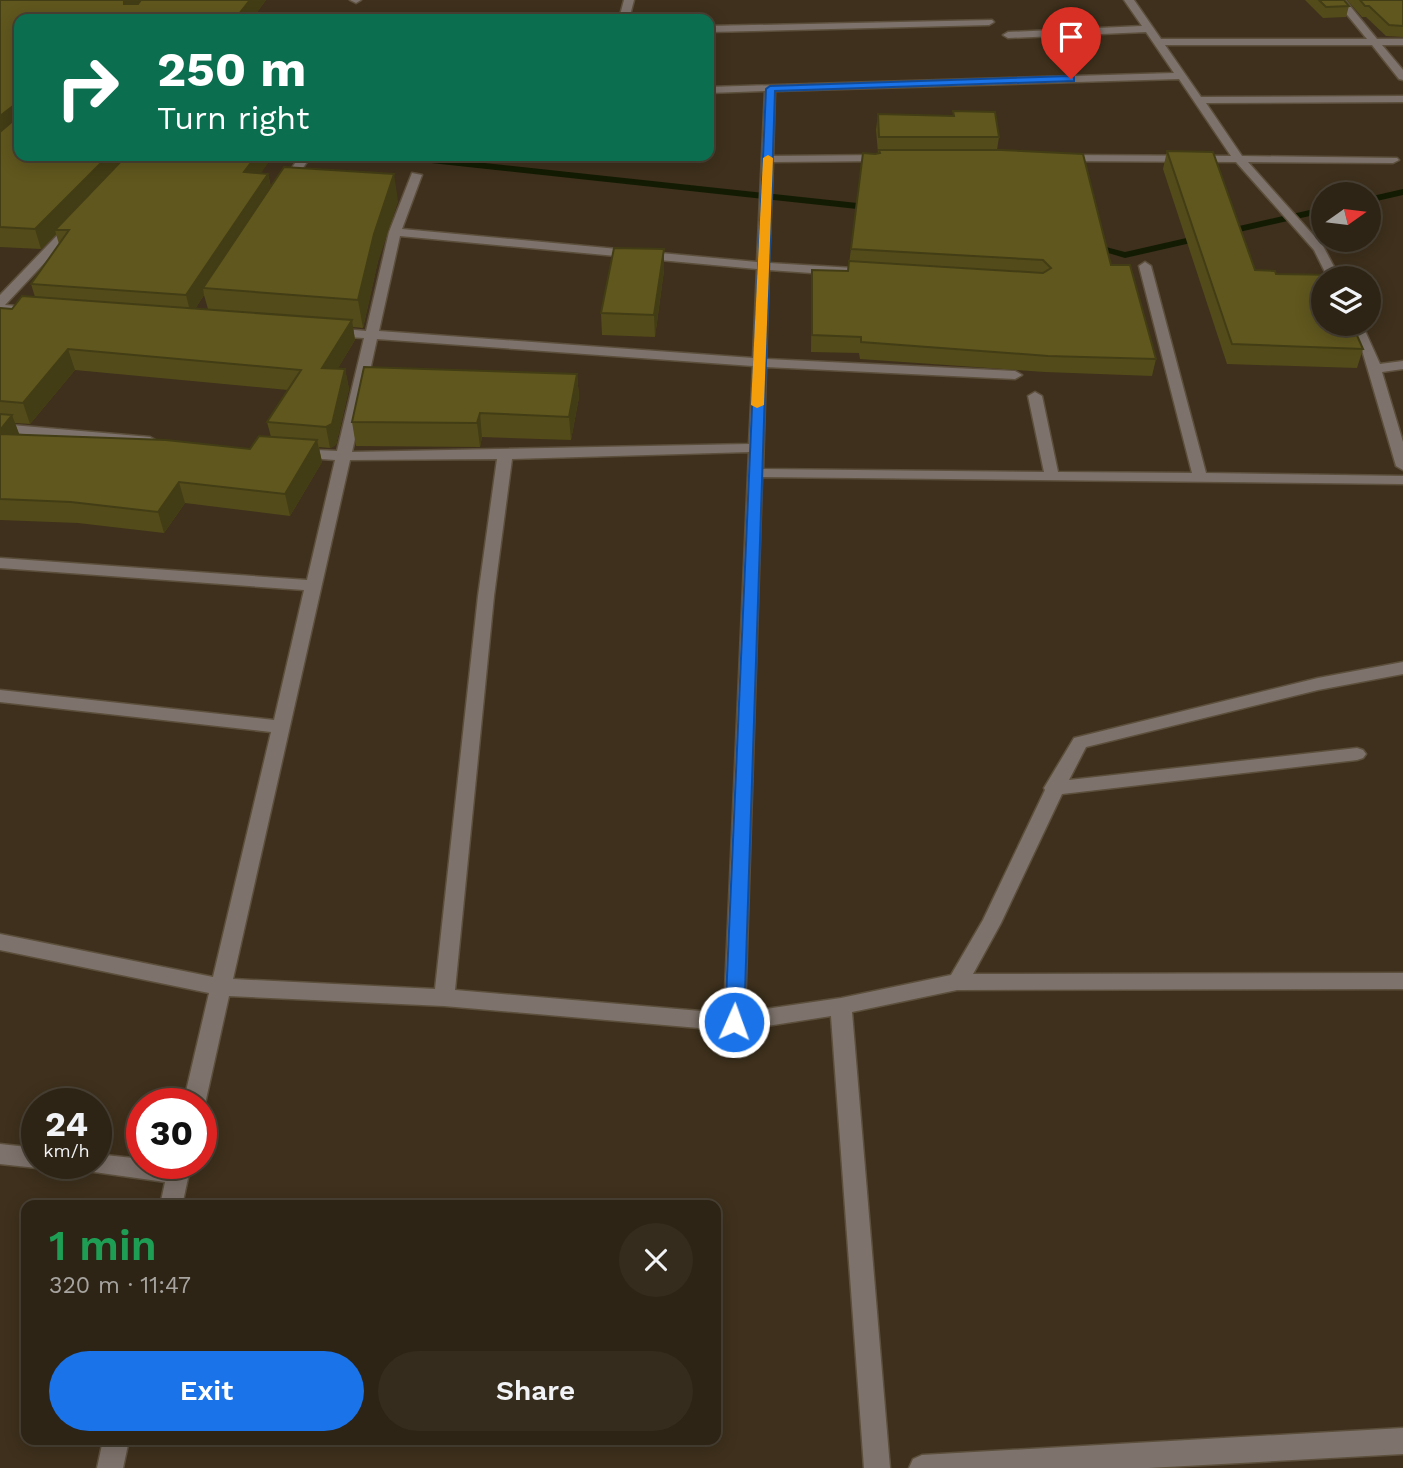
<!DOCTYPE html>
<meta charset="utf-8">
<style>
:root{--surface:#2e2415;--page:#362c1e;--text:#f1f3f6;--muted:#a7a4a0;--line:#494134;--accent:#1a73e8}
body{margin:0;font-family:"Work Sans",sans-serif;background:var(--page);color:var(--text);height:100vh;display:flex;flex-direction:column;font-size:26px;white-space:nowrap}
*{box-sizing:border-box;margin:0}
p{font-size:23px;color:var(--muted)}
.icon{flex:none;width:38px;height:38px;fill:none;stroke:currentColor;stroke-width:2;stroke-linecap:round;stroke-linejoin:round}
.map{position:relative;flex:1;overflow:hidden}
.sheet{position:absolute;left:21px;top:1200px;width:700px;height:245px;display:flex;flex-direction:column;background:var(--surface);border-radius:14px;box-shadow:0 4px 18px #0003,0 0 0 2px var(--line)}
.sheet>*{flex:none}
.hud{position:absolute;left:14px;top:14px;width:700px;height:147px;border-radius:14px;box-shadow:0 4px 18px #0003,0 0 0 2px var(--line);background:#0b6e4f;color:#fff;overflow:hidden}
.needle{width:46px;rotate:76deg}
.tools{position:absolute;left:1311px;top:182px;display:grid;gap:14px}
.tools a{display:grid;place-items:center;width:70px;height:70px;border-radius:50%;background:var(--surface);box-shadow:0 4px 18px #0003,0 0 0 2px var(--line);font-size:35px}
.speed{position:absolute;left:21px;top:1088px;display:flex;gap:14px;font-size:35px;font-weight:700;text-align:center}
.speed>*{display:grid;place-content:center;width:91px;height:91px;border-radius:50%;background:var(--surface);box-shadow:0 4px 18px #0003,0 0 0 2px var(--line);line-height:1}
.speed small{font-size:18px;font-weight:400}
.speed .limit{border:10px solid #d22;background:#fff;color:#111}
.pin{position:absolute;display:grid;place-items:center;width:60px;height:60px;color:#fff;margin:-72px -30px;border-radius:50% 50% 50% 0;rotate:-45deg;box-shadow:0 0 7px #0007}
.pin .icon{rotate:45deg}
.me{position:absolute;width:77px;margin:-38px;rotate:2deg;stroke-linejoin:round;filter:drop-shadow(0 0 5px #0008)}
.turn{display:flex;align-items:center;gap:24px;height:147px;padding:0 28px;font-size:32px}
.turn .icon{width:91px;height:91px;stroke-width:2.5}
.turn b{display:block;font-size:49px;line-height:60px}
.round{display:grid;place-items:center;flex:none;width:74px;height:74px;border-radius:37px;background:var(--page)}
.summary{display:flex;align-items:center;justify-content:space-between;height:119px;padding:0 28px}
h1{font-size:42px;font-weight:600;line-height:52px;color:#1e9e55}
.action{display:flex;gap:14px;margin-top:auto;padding:14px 28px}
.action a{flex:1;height:80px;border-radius:42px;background:var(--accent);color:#fff;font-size:28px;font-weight:600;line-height:80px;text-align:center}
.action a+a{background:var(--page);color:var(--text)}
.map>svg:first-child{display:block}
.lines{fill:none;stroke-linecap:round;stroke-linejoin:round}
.stream{fill:#131c03;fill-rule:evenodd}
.minor-casing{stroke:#5c4f3c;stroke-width:3}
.minor{fill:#7e736c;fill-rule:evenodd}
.wall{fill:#534b1a;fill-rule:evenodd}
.shaded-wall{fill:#433d15}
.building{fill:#60571e;stroke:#433d15;stroke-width:2}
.route{fill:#1a73e8;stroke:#114b97;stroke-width:2}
.slow{fill:#f59e0b}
</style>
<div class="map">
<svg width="1403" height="1468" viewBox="0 0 1403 1468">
<rect width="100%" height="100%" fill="#3e301c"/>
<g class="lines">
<path class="stream" d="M389,156H420L876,205L881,208L876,211L394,159Z
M1403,189V195L1368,203V197Z
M1323,207V213L1125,258L1082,245L1087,242L1125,252Z"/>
<g class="minor-casing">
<path id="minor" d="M350,0H361L356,3Z
M624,0H634L629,19H619Z
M1124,0H1134L1161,39H1367L1335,0H1345L1377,39H1403V45H1382L1403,70V80L1399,79L1372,45H1165L1201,97L1403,96V102L1206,103L1242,156L1397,158L1399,160L1393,163L1248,162L1323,246L1340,278H1328L1314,250L1236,162L1062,161L1056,158L1062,155L1231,156L1179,79L775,91L773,156L883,155L889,158L883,161L773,162L769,263L854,268L860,272L854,276L769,270L766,359L1015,371L1022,375L1015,379L766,367L763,469L1044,472L1028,396L1035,392L1042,396L1058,472L1192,473L1139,266L1145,262L1151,266L1206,473L1403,476V484L762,477L745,1012L841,998L951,975L983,920L1045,790L1044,788L1074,738L1318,678L1403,662V674L1318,690L1086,747L1069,780L1357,748L1363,750L1366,754L1363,758L1357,760L1062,794L1001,923L973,974L1403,973V989L957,990L852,1012L890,1468H864L831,1016L734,1031L444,1006L229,996L205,1104L201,1111V1104H183L209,993L0,950V934L213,977L271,732L0,702V690L274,720L304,590L0,568V558L307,580L335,460L296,457L289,453L296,449L337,451L364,338L332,336L325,332L332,328L366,331L389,232L412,173L422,175L402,229L757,262L765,91L709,93V87L1174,73L1146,32L1008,38L1003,35L1008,32L1142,26ZM400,236L757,269L753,358L379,331ZM377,339L753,366L749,444L352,452ZM749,452L724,1013L455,990L494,596L512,459ZM497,459L478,596L435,989L233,979L350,460Z
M992,20L994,22L989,25L709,32V26Z
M300,156H311L288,190H280L278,188Z
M71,221L81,224L5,305L40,308V314L0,312V295Z
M1350,324H1362L1380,364L1403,361V369L1382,372L1403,442V470L1396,466L1362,350Z
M0,424L150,437L157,441L150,445L0,432Z
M0,1144L37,1148V1164H45L37,1168L0,1164Z
M96,1154L142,1159V1164H191L182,1206H160L165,1182L87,1171L84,1164H96Z
M1403,1428V1454L1148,1468H909L913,1459L922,1455Z
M103,1440H129L123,1468H97Z"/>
</g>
<use href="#minor" class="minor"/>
</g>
<path class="wall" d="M0,0H266L252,19H19V156H273L260,173L268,174L271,187L398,201L378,261L363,328L353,327L355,340L338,368L345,369L349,389L336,445L330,448L319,447L322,462L290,516L185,503L164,533L78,523L0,520V308L12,309L35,297L31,284L59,244L56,234L41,249L0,247ZM204,295L208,309H195ZM75,370L288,390L267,422L271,437L250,449L19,435L15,423L30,424Z
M1305,0H1344L1349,6L1346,17L1323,18Z
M1347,0H1403V37L1386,36L1366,17H1362Z
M953,111L999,137L997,150L1111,265L1156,359L1152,376L1045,372L860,359L859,353L811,352L812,270L848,271L851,249L878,153L876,130L878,114L953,116Z
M1167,151L1255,270L1276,274L1323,324H1359L1356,333L1363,349L1357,368L1227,364L1163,169Z
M664,249V270L655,337L602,335L601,313Z
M577,374L579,397L571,440L482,437L480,447L356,446L352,422Z"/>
<path class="shaded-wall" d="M124,0H145L128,17Z
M250,0H266L252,19H235Z
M13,106L19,124L0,140V116Z
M108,156H132L55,230L56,234L41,249L35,229Z
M256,156H273L248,192L244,172Z
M268,174L272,193L203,288L204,295L191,315L186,295Z
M394,174L398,201L378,261L363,328L358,300L374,234Z
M664,249V270L655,337L654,315Z
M352,320L355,340L326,388L322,368Z
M68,349L75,370L30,424L23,403Z
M345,369L349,389L336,445L330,448L326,427Z
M577,374L579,397L571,440L569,417Z
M480,413L482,437L480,447L477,423Z
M12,415L20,436L0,444V430Z
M317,440L322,462L290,516L285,494Z
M179,482L185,503L164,533L158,512Z"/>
<path class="building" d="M0,0H124V4H138L141,0H250L235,19H19V156H108L35,229L0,227V132L15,119L16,108L13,106L0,116Z
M1319,0H1344L1349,6L1326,7Z
M1360,0H1403V26L1389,25L1369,6H1365Z
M953,111L995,112L999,137H879L878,114L954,116Z
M879,150H1001L1083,154L1111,265H1130L1156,359L1048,356L861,342V337L812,335V270L848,271L849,261L1043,273L1051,268L1043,260L851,249L863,153L875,154L880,153Z
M1167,151L1213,152L1255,270L1275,271L1276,274L1339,275L1340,278H1323V324H1352L1363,349L1232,344Z
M126,156H256L244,172L268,174L186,295L31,284L69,230H55Z
M284,167L394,174L374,234L358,300L203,288Z
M614,248L664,249L654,315L601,313Z
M22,296L352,320L322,368L345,369L332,424L326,427L267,422L301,370L68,349L23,403L0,401V308L12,309Z
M364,367L577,374L569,417L480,413L477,423L352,422Z
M0,414L12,415L0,430Z
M0,434L166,440L250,449L259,436L317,440L285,494L179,482L158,512L71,502L0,499Z"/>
<path class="route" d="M1071,76L1074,77V81L775,91L744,1022L741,1028L734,1030L727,1028L725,1022L766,89L770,86Z"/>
<path class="slow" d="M768,155L773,158L764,405L757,408L751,405L763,158Z"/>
</svg>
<div class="tools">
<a><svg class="needle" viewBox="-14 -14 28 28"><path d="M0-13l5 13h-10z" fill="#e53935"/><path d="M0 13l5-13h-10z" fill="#a7a4a0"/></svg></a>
<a><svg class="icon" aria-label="layers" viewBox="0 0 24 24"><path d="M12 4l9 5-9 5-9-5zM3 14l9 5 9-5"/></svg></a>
</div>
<div class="speed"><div>24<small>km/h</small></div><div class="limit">30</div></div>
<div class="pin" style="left:1071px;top:79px;background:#d93025"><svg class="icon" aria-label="arrive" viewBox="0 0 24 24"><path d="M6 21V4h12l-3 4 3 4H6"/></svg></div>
<svg class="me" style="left:734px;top:1022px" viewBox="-20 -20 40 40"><circle r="17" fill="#1a73e8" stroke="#fff" stroke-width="3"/><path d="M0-11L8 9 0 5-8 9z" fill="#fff"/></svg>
<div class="hud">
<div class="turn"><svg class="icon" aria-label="right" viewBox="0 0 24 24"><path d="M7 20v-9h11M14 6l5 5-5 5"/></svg><div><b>250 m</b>Turn right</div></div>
</div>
<section class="sheet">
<div class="summary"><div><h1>1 min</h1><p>320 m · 11:47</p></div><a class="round"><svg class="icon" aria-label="close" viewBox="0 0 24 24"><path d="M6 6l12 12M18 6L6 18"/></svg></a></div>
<div class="action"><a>Exit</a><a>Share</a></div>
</section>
</div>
